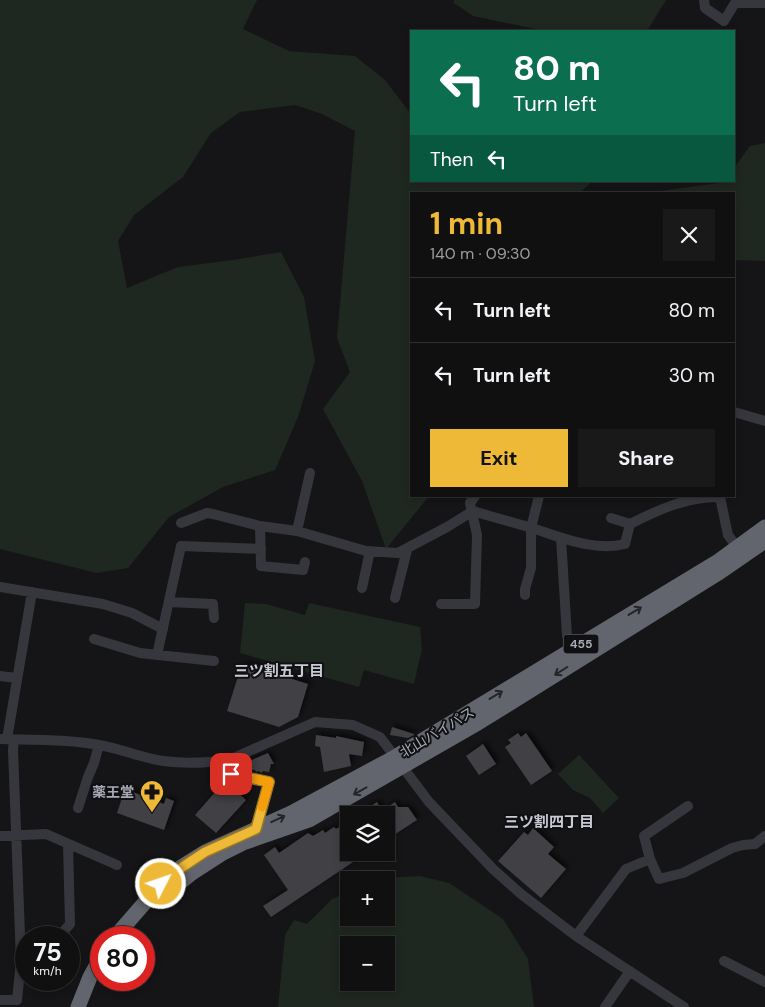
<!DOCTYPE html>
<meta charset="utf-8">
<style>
:root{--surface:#101011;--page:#19191a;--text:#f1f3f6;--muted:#9c9d9f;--line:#303031;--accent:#eeb937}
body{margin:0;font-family:"DM Sans","Noto Sans JP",sans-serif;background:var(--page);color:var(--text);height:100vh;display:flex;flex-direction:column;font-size:19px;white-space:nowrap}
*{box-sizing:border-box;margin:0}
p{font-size:16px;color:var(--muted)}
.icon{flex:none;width:28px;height:28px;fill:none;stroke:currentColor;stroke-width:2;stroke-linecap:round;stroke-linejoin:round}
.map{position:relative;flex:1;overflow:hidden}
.drawer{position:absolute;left:410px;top:192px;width:325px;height:305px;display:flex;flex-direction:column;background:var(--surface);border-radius:0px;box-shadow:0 2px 8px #0003,0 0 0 1px var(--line)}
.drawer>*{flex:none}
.hud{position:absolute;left:410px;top:30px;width:325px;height:152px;border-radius:0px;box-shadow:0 2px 8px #0003,0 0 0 1px var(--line);background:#0b6e4f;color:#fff;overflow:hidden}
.fabs{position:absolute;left:340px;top:806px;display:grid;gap:10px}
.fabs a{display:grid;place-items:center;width:55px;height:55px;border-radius:0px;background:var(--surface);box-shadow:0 2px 8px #0003,0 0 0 1px var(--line);font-size:25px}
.speed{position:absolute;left:15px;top:926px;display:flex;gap:10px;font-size:25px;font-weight:700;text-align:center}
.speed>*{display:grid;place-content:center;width:65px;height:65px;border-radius:50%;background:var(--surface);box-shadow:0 2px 8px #0003,0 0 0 1px var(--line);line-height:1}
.speed small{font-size:12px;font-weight:400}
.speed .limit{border:8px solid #d22;background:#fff;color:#111}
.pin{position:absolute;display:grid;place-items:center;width:42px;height:42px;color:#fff;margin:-21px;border-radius:10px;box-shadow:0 2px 8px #0006}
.me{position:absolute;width:55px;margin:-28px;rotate:49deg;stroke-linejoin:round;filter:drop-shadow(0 0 4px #0008)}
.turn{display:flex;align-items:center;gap:18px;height:105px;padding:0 20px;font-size:22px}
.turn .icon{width:65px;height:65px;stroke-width:2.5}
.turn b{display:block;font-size:35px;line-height:42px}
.then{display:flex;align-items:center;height:48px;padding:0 20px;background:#0003;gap:10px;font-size:19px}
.round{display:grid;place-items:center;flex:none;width:52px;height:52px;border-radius:0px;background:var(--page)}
.head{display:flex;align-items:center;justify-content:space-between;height:85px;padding:0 20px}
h1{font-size:30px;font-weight:700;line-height:38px;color:var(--accent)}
.primary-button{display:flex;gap:10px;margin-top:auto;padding:10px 20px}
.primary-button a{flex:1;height:58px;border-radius:0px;background:var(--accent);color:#111;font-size:20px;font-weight:700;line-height:58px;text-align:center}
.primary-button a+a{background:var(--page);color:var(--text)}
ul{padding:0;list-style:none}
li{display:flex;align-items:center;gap:15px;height:65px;padding:0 20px;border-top:1px solid var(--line)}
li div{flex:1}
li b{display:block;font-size:19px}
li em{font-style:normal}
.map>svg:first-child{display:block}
.green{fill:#1f2721;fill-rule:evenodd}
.building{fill:#3f4044;filter:url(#shadow)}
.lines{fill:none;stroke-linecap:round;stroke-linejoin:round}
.minor{stroke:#36373c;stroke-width:10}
.highway{stroke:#62656d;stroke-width:15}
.oneway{stroke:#242529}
.route-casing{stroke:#9b7824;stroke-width:12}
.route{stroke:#eeb937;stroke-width:9}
.slow{stroke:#f59e0b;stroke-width:9}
.labels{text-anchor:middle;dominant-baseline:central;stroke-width:4;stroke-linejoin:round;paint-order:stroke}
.shield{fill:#101012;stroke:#7a7c86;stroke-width:1}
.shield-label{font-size:12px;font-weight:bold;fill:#a7abb7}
.street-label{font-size:14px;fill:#a7abb7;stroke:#101012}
.poi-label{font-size:14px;font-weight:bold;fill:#a7abb7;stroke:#101012;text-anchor:end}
.neighbourhood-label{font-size:15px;font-weight:bold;fill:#c8cbd3;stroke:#101012}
</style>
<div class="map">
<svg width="765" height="1007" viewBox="0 0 765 1007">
<defs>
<filter id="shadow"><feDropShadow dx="3" dy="-3" stdDeviation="2.5" flood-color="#0009"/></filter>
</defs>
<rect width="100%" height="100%" fill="#151517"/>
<path class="green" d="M0,0H257L243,29L289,51L355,56L385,80L411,114V181H593L578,194H411V496H429L386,549L362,481L323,409L350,372L337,338L355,131L322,114L295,105L240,112L211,133L183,177L134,215L118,241L127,288L178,267L233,260L281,252L304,297L315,361L298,417L275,470L223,487L169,517L128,568L97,573L0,549Z
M454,0H666L647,31H545L473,16L454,3Z
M765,143V261L734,260V194H657L653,192L734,181V168L750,146Z
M245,603L266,604L305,615L309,603L420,627L422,649L414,684L364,670L359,687L240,653Z
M579,755L619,798L603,813L590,798L573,790L558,774Z
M420,876L449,883L503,919L528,959L534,1007H278L285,935L294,920L307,924L332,899L349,892V918H386V880H377L382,878ZM349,945H386V982H349Z"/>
<path class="building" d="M248,665L308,684L298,717L279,727L227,711L241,667Z
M392,727L414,734V735L408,738L390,735Z
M518,733L521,737L526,733L552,771L531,785L505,747L511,743L508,740Z
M316,735L336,738V736L364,742L362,756L349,754L351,766L324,772L320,747L315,746Z
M483,744L496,764L479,775L466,756Z
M268,753L274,764H271L269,772L263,771L261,773L259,771L256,772L255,770H249L247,762Z
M225,781L246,800L216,833L195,815Z
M125,789L164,804L166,798L174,801L164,830L117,813Z
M377,802L382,811L395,802L398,807H408L417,820L386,840V815H357Z
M349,821V852H368L271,917L263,906L288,890L264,855L275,847L279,853L308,833L313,836L323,830L325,833L334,827L336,829Z
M533,828L554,847L548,854L566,869L541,898L498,861L524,832L528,835Z"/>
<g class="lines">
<path class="minor" d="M704,0L705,8L724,21L735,3H765
M734,412L765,421
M611,518L630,524
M181,523L207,513L213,514L260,526L297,531L366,551L398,553L447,527L473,511C492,517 512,522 532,528C560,537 595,552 625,544L630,524C658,510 688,496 720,497L728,535L737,547
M260,526L261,566L303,570L305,562
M297,531L310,473
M561,538L567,636L574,648
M0,587L103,604L132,613L163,629
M362,588L370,551
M525,595V589L531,568V528L539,496
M395,598L407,550
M169,602L213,604L214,618
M441,604H475L477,535L470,503L475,496
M94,639L140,653L214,661
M157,655L181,546L261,549
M0,676L16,678
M0,739C34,740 70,739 104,746C124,750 143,758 163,761C185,764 207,763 229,760L315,722L353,725L380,737L429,802L493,869L521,894L576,936L684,1007
M7,739L32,592
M229,760L231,774L269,782L256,829
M78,808L88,777L94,763L99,745
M0,836L46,834L117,865
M650,859L659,879L683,873L732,848L743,845L755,844L765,836
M576,936L626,869L650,859L644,836L688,806
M58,938L70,924L68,844
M724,961L765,982
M0,1000H17L21,961L13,750L14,740
M605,1007L630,971"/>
<path class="highway" d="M160,899L192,873L223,853L243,843L309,820L478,723L717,574L765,541
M114,938L161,884L181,867L205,852L291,813L395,757L717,562L765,527
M78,1007L90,977L101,957"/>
</g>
<defs><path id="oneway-shaft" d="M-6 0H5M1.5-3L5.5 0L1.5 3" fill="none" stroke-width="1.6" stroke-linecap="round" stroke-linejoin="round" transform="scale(1.25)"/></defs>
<g class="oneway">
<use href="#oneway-shaft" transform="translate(635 611) rotate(-31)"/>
<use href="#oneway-shaft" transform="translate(561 671) rotate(148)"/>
<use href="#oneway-shaft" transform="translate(496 695) rotate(-31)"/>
<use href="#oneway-shaft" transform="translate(360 791) rotate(151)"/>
<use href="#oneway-shaft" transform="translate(278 819) rotate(-25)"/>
</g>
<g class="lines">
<g class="route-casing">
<path id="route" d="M161,884L181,868L205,852L256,829L269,782L231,774"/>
</g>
<use href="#route" class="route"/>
<path class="slow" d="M256,779L269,782L262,807"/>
</g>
<defs>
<g id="pharmacy-pin" transform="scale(1.25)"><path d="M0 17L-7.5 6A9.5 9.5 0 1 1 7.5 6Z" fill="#eeb937" stroke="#101012"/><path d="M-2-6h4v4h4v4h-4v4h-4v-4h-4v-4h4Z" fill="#111"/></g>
</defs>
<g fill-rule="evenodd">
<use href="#pharmacy-pin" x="152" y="792"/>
</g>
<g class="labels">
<rect class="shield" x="563.5" y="634.5" width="35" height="19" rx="4"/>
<g class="shield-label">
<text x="581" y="644">455</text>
</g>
<g class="street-label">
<text transform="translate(437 732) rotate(-31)">北山バイパス</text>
</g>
<g class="poi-label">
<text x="134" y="792">薬王堂</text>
</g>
<g class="neighbourhood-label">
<text x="279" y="671">三ツ割五丁目</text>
<text x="549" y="822">三ツ割四丁目</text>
</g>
</g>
</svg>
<div class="fabs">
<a><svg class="icon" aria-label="layers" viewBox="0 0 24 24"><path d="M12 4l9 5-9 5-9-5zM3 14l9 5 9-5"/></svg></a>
<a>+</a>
<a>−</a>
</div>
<div class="speed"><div>75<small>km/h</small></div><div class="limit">80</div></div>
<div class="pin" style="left:231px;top:774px;background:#d93025"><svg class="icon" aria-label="arrive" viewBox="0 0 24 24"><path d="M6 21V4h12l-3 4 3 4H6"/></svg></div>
<svg class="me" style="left:161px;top:884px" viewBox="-20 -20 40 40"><circle r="17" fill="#eeb937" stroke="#fff" stroke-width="3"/><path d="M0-11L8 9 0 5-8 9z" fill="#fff"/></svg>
<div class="hud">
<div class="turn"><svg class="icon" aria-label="left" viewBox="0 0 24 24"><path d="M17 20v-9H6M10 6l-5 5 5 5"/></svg><div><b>80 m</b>Turn left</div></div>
<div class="then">Then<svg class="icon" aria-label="left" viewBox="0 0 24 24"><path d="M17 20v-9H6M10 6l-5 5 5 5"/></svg></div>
</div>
<section class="drawer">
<div class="head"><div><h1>1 min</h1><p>140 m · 09:30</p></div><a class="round"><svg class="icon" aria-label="close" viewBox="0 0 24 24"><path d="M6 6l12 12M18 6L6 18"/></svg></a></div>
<ul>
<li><svg class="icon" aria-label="left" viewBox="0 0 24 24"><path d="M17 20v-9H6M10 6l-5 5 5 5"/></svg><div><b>Turn left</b></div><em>80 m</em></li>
<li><svg class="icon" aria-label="left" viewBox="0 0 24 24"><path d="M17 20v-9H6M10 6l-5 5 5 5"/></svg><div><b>Turn left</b></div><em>30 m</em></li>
</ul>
<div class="primary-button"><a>Exit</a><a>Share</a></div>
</section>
</div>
